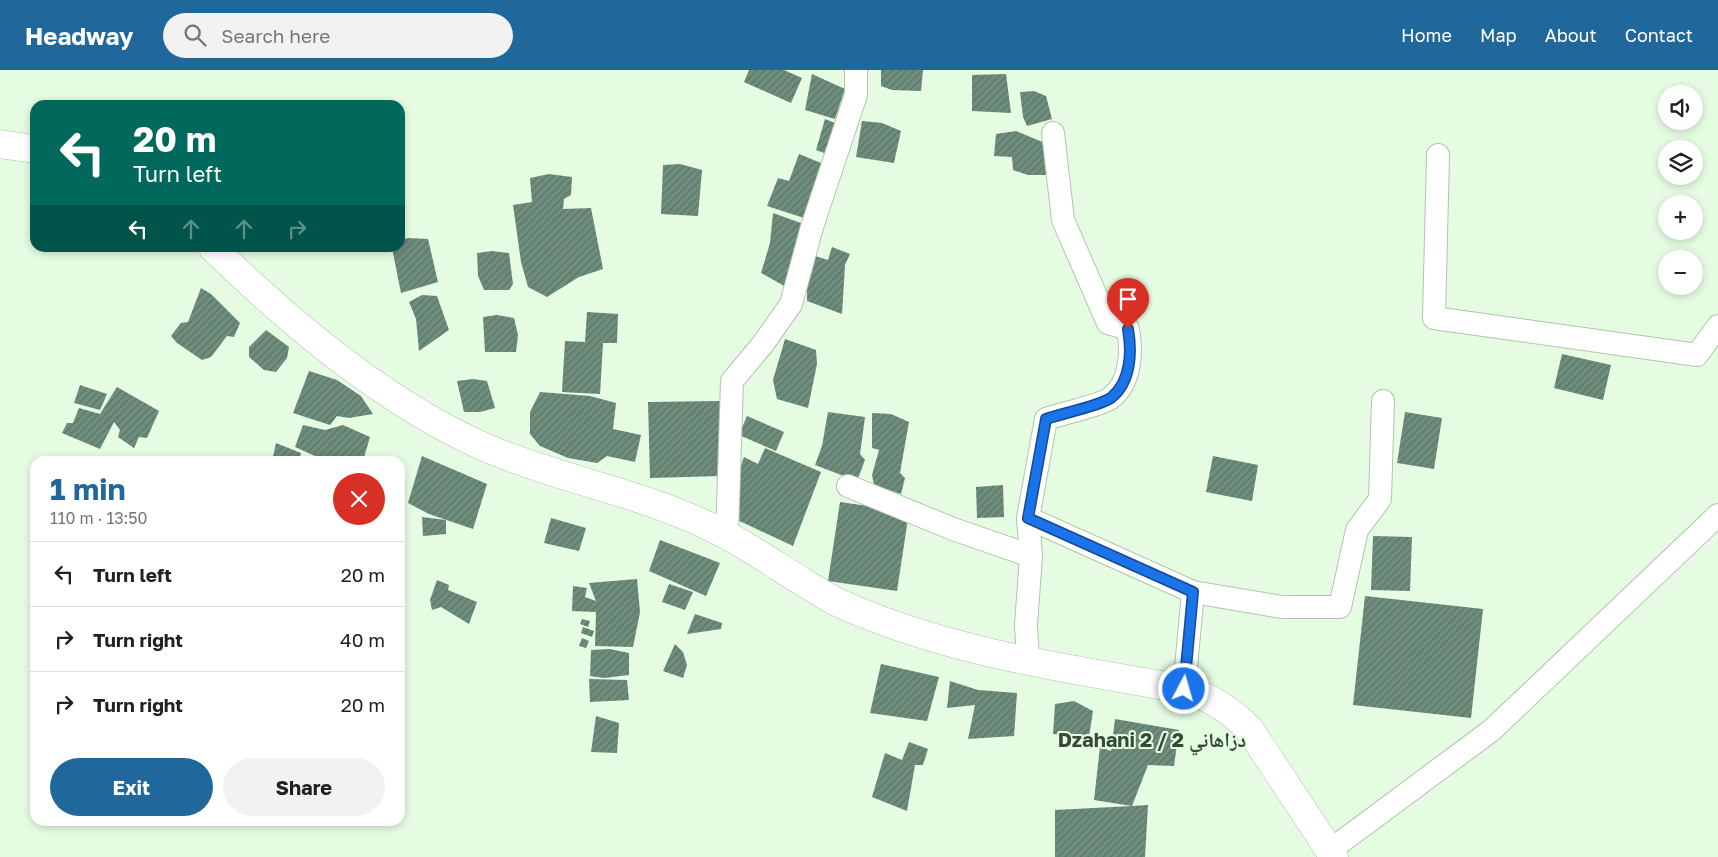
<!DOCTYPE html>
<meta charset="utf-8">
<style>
:root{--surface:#fff;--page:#f2f2f2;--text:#202124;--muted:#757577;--line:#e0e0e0;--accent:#20679b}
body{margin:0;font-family:"Golos Text","Noto Naskh Arabic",sans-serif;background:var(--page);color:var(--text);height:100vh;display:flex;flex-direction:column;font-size:19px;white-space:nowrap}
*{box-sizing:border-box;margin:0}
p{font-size:16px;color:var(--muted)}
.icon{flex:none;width:28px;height:28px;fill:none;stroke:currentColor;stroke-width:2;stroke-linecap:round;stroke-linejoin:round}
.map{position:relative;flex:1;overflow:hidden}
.panel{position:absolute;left:30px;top:386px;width:375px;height:370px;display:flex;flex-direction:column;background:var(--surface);border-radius:15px;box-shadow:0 2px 8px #0003}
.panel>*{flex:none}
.hud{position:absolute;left:30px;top:30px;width:375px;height:152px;border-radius:15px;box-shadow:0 2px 8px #0003;background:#00695c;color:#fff;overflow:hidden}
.tools{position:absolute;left:1658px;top:15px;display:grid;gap:10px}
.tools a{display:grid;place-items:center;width:45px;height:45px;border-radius:50%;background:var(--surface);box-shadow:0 2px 8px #0003;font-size:25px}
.pin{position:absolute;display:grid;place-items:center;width:42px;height:42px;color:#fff;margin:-51px -21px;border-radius:50% 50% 50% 0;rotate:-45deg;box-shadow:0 0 5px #0007}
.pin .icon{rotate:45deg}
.me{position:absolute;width:55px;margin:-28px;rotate:6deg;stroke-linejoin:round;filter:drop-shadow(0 0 4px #0008)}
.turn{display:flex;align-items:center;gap:18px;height:105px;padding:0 20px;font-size:22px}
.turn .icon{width:65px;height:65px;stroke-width:2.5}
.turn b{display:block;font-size:35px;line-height:42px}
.lanes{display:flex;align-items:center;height:48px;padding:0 20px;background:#0003;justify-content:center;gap:25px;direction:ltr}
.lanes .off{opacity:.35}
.round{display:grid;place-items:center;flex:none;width:52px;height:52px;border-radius:26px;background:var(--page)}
.overview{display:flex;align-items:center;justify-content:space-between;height:85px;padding:0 20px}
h1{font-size:30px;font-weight:700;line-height:38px;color:var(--accent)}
.primary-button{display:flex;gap:10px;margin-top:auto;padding:10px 20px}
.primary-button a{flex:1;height:58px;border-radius:30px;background:var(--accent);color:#fff;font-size:20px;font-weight:700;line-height:58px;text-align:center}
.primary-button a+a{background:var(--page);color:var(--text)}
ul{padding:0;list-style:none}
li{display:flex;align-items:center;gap:15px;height:65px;padding:0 20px;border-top:1px solid var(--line)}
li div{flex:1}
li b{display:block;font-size:19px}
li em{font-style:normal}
header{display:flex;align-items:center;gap:30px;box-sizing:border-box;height:70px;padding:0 25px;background:var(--accent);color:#fff}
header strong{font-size:24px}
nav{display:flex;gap:28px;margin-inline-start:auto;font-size:18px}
.search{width:350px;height:45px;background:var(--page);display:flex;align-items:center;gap:12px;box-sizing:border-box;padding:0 18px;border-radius:28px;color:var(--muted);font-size:19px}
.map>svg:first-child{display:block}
.building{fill:url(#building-hatch)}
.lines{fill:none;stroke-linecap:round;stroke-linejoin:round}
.street-casing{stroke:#afc5ac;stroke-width:24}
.secondary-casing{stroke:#afc5ac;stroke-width:29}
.street{stroke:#fff;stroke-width:22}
.secondary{stroke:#fff;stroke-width:28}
.route-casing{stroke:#114b97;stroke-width:12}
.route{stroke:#1a73e8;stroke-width:9}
.labels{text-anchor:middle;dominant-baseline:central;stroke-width:4;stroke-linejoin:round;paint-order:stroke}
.quarter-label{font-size:20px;font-weight:bold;fill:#374a36;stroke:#e5fce2}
</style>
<header>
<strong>Headway</strong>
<div class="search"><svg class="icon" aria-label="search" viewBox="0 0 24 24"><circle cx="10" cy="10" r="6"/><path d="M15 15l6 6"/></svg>Search here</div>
<nav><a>Home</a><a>Map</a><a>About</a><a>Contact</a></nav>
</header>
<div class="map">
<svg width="1718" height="787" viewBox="0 0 1718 787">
<defs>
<pattern id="building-hatch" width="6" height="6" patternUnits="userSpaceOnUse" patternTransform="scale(1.25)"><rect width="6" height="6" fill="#6e8d7d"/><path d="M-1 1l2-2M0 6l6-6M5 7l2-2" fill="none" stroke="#5a7466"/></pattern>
</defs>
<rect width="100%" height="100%" fill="#e5fce2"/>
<path class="building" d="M749,0H784L802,8L791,33L744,12Z
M881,0H923L921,21L892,20L881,16Z
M812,4L845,19L835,49L805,40Z
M1006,4L1011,43L972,41V5Z
M1034,21L1046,26L1052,49L1027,56L1023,47L1020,22Z
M825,49L845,57L835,87L816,80Z
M862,51L882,53L901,61L894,93L856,87Z
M1016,61L1045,73L1047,105H1028L1013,100L1012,87L994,86L996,64Z
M799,84L826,95L804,148L767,136L778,108L789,111Z
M680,94L702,100L698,146L661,144L663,95Z
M549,104L572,107L571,125L564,129L563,139L591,138L603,199L579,207L547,227L528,217L521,192L513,135L532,132L530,108Z
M773,143L812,157L795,222L761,203L770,173Z
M408,168L428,169L438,212L401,223L392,178H400V170Z
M832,177L850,184L845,195L842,244L807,231V218L812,185L828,190Z
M492,181L509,183L513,214L509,220H484L478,206L477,183Z
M201,218L211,224L240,253L234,267L227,266L211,287L202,290L177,273L171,266L181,253L188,252Z
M422,225L437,226L449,260L419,281L416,249L409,232Z
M587,242L618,244L617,273H603L600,324L562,322L565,271L585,272Z
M497,245L514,248L518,265L516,282H485L483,247Z
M266,260L289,277L287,288L276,302L264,300L249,287V277Z
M785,269L816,280L817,294L808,338L777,329L773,310Z
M1562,284L1611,295L1603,330L1554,318Z
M309,301L337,310L361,326L373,344L349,348L337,346L330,355L293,343Z
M473,309L487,311L495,338L480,342H464L457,311Z
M80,315L107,324L100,340L74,333Z
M117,317L159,341L147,368L139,367L134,378L118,367L120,360L114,352L100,379L62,363L67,353H73L79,338L100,344Z
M540,322L590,326L616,333L613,359L641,365L635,392L607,386L597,393L568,388L540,376L530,364V342Z
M720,331L721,406L650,408L648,332Z
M828,342L865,347L860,384L865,390L857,411L815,395L822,376Z
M1405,342L1442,348L1434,399L1397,393Z
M872,343L891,344L909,352L900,403L905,408L901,424L874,415L872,405L879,380L872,378Z
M747,346L784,362L776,381L739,365Z
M303,355L325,360L343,355L370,367L363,391H313L315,386L295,377Z
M276,373L301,383L299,391H272Z
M765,378L821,402L793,476L733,448L732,420L744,387L758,394Z
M422,386L487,414L473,459L429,444L408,433Z
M1213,386L1258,395L1252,431L1206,422Z
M1003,415L1004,447L977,448L976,417Z
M840,432L909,442L897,521L828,511Z
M422,447L446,450V464L423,466Z
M551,448L586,458L579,481L544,473Z
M1373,466L1412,467L1410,521L1371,520Z
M660,470L720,493L706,526L649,501Z
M637,509L640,542L633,577L595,576L596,542L572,541L573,516L587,518L585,527L596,531L589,513Z
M437,510L449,515L448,520L477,532L469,554L441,537L432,540L430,530Z
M669,514L693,522L685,540L662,532Z
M1365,526L1483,539L1471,648L1353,635Z
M695,544L722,553L721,559L687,564Z
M582,549L590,551L588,557L580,554Z
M583,557L594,561L592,567L581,563Z
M582,568L589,571L586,578L579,576Z
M675,574L683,582L687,595L683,608L663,601Z
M610,579L629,583V605L604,608L590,606L591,580Z
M881,594L939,607L927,651L870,643Z
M589,609L627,610L629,630L590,632Z
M950,611L978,620L1017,623L1014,666L968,669L975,635L947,638Z
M1074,631L1093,641L1089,667L1053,664L1055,634Z
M596,646L619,653L617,683L591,682Z
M1115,649L1179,660L1174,696L1148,695L1132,736L1148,735L1145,787H1055V740L1132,736L1094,730L1100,677L1111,681Z
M909,672L928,679L923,695H915L907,741L872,727L885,683L902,690Z"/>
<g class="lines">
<g class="street-casing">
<path id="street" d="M1438,85L1434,248L1697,285L1718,256
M848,416L953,459L1031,486
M1028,448L1193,522L1282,537H1340L1357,460L1380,429L1383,331
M727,467L732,311L763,274L791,234L812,157L856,25V0
M1028,590L1026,555L1031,486L1028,448L1046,349C1060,344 1103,335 1112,327C1131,311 1132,282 1128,259L1108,253L1063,150L1053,63
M1184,619L1193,522
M1329,781L1492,660L1718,445"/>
</g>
<g class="secondary-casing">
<path id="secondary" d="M0,74L35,79
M213,178C291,254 387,335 489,379C557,408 632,421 700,452C736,468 769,491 803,512C815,519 828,528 841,534C948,582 1069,599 1184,619C1211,627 1231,640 1250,660L1334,787"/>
</g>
<use href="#street" class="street"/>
<use href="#secondary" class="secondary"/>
</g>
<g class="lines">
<g class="route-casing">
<path id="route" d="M1128,259C1132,282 1131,311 1112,327C1103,335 1060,344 1046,349L1028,448L1193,522L1184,619"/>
</g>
<use href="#route" class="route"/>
</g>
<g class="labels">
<g class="quarter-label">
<text x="1152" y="669">Dzahani 2 / دزاهاني 2</text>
</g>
</g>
</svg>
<div class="tools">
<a><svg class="icon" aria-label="sound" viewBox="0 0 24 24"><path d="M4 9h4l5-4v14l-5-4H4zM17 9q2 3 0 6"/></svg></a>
<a><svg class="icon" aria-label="layers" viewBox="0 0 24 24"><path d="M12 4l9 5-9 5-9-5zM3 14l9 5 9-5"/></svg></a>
<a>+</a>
<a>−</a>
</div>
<div class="pin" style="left:1128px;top:259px;background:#d93025"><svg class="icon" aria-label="arrive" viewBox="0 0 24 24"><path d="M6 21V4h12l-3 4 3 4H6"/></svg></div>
<svg class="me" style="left:1184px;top:619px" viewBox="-20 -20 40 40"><circle r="17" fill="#1a73e8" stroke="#fff" stroke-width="3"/><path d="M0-11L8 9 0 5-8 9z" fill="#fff"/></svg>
<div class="hud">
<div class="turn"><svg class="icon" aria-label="left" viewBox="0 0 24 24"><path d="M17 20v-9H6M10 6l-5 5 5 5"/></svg><div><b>20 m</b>Turn left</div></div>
<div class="lanes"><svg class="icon" aria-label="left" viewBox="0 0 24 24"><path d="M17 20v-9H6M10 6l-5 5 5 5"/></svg><svg class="icon off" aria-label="ahead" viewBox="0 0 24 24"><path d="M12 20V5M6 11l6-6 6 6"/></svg><svg class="icon off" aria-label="ahead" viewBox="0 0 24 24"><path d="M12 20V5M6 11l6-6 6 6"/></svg><svg class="icon off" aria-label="right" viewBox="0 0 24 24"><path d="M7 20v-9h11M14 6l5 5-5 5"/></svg></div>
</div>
<section class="panel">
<div class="overview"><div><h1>1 min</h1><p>110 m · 13:50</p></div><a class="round" style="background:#d93025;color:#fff"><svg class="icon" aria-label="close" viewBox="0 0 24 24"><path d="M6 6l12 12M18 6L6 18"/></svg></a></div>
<ul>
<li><svg class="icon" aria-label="left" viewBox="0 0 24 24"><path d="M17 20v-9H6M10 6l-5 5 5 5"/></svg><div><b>Turn left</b></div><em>20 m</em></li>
<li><svg class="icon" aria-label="right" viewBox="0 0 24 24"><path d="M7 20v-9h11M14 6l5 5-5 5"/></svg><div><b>Turn right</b></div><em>40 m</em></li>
<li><svg class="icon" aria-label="right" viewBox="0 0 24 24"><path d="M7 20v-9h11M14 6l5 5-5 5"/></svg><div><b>Turn right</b></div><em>20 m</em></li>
</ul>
<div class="primary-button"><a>Exit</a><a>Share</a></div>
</section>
</div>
